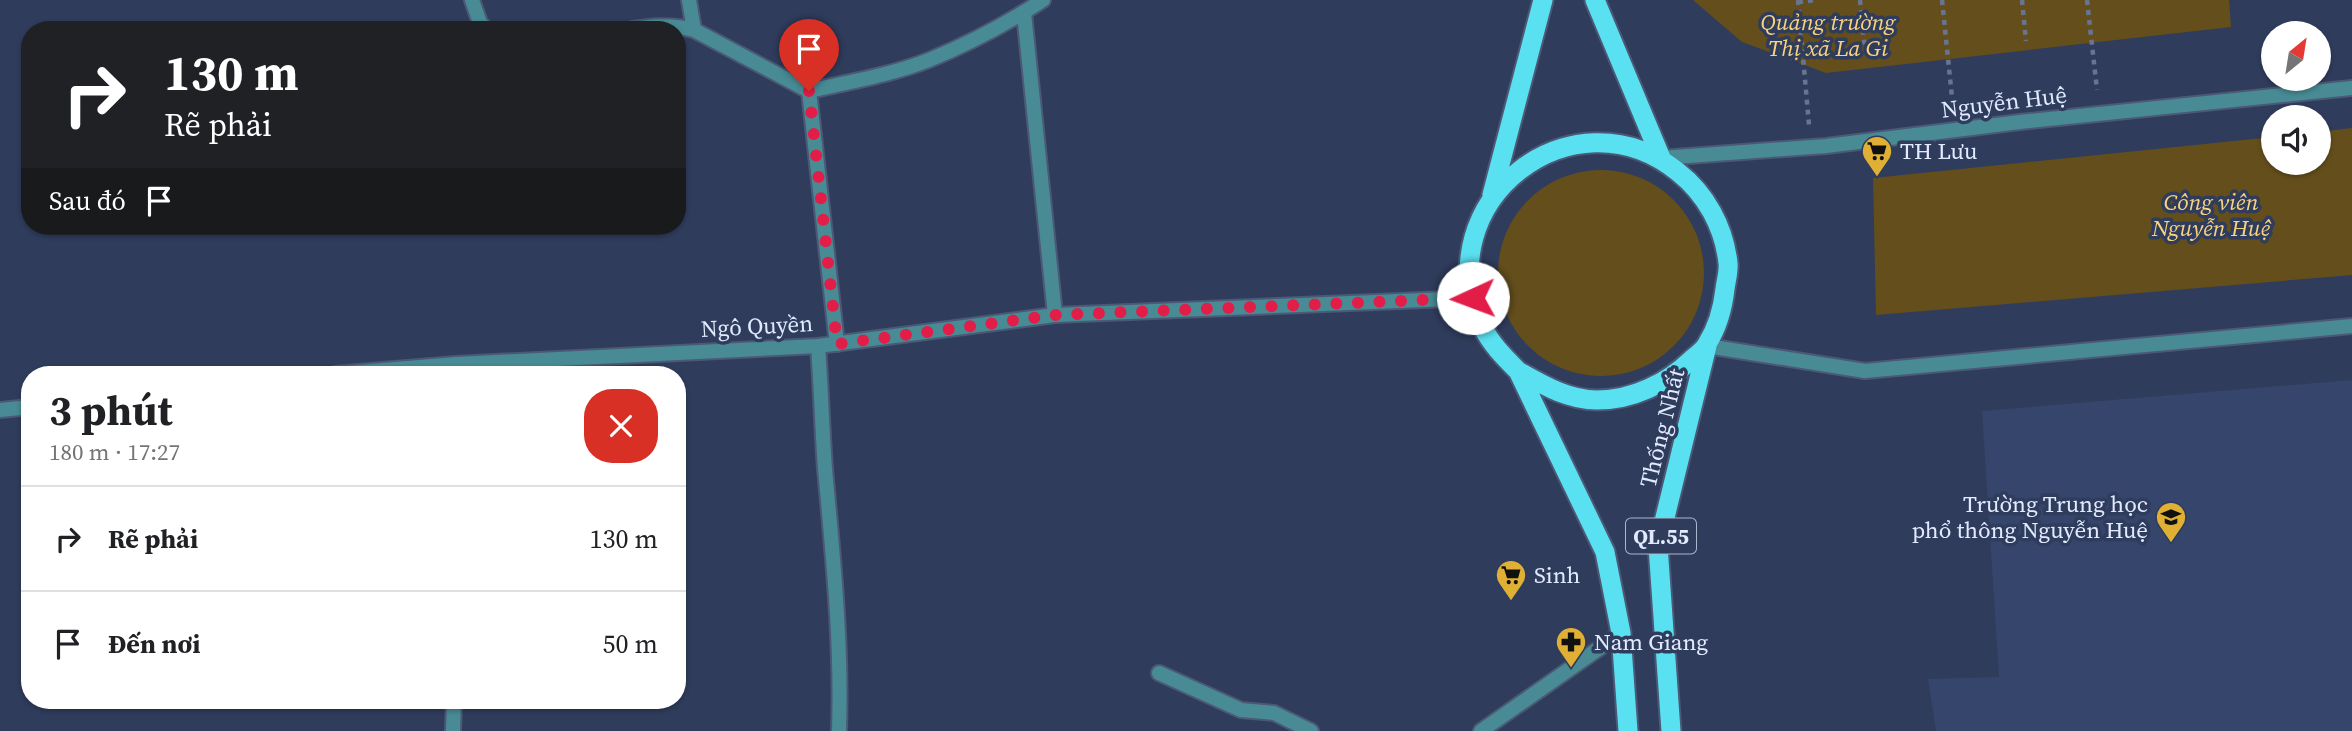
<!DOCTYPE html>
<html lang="vi">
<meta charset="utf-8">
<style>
:root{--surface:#fff;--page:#f2f2f2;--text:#202124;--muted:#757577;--line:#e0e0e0}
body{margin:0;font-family:"Source Serif 4",serif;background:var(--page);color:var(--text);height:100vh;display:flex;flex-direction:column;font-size:26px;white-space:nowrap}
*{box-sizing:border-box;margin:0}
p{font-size:23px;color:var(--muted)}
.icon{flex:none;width:38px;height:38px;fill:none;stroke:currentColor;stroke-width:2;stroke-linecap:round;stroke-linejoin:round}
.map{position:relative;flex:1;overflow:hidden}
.sheet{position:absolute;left:21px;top:366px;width:665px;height:343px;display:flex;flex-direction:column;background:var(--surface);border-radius:28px;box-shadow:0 2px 5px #0004}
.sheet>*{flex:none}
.banner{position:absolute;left:21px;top:21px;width:665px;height:214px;border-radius:28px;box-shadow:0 2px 5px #0004;background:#202124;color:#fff;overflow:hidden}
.needle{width:46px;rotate:30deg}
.buttons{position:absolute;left:2261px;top:21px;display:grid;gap:14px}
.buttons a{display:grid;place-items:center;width:70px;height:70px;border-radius:50%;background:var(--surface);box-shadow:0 2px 5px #0004;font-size:35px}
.pin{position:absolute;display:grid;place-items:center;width:60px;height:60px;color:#fff;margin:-72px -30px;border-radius:50% 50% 50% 0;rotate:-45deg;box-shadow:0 0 7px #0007}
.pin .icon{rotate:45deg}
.me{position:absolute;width:77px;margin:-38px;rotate:268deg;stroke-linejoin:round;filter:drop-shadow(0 0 5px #0008)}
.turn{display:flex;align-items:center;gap:24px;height:147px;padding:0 28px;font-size:32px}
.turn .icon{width:91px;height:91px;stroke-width:2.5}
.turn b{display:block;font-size:49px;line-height:60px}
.then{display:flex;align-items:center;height:66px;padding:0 28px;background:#0003;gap:14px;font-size:26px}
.round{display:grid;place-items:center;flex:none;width:74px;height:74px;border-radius:28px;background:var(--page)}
.overview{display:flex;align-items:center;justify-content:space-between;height:119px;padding:0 28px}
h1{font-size:42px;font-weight:700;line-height:52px}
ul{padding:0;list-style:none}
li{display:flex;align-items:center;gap:21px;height:105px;padding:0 28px;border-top:2px solid var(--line)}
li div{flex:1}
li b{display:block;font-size:26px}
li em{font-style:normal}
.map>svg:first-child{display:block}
.built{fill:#36456b}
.green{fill:#644f1c}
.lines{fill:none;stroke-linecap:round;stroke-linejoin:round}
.service-casing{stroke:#4b5876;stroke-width:18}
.minor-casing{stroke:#4b5876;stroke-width:18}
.tertiary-casing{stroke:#4b5876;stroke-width:18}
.trunk-casing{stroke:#4b5876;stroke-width:23}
.path{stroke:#687490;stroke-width:4.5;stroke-dasharray:5 5;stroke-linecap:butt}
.service{stroke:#488b94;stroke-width:14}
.minor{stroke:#488b94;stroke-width:14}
.tertiary{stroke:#488b94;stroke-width:14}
.trunk{stroke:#5ae1f1;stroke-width:19}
.route{stroke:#e11d48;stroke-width:12;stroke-dasharray:0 21.6}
.labels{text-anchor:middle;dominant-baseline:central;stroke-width:7;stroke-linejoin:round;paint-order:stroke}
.shield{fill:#2f3c5c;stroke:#acb6cd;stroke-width:2}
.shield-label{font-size:21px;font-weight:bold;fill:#e1eafe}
.park-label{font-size:23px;font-style:italic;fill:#f8d37f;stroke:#2f3c5c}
.street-label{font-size:23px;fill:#e1eafe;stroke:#2f3c5c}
.poi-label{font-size:23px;fill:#e1eafe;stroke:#2f3c5c;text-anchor:start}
</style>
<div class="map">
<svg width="2352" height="731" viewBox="0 0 2352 731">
<rect width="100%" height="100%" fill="#2f3c5c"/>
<path class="built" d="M2352,380V731H1936L1928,679L1999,677L1982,411Z"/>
<path class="green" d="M1693,0H2229L2231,27L1826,73L1742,42Z
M2352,128V275L1876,315L1873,178L2273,137V163H2319V132Z
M1498 273a103 103 0 1 1 206 0a103 103 0 1 1-206 0Z"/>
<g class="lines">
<g class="service-casing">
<path id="service" d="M1024,13L1055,315
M809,91L837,344"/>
</g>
<g class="minor-casing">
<path id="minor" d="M472,0L480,23L487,30
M689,0L694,30L809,91C849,82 891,75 929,60C968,44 1008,23 1043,0
M627,30C650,26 671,24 694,30
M818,346C821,387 822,428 825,469C833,557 842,643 839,731
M1159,673L1241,710L1274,713L1311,731
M453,731L454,700
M1481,731L1621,633"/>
</g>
<g class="tertiary-casing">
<path id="tertiary" d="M1661,158L1826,146L2020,122L2352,88
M1707,346L1865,371L2352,326
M335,374L456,364L818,346L1055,315L1473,298
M0,410L30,407"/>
</g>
<g class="trunk-casing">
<path id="trunk" d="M1595,0L1661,158
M1492,195L1543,0
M1518,371C1543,385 1568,400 1597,400C1633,400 1667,383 1692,359C1697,355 1704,350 1707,344C1717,328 1723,307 1725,289C1726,281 1729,271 1728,263C1724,227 1706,194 1678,172C1573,87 1425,202 1482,326C1491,344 1504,357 1518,371L1605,552L1621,633L1628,731
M1671,731L1658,546L1707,346"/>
</g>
<path class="path" d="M1798,0L1809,125
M1860,0L1866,59
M1942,0L1953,107
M2022,0L2026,41
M2087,0L2097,90
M1798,2L1816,0"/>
<use href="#service" class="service"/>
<use href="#minor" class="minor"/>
<use href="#tertiary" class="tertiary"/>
<use href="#trunk" class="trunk"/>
</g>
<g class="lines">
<path class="route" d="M809,91L837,344L1055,315L1473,298"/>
</g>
<defs>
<g id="supermarket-pin" transform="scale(1.575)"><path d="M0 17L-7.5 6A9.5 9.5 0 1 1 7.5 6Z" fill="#dfb034" stroke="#2f3c5c"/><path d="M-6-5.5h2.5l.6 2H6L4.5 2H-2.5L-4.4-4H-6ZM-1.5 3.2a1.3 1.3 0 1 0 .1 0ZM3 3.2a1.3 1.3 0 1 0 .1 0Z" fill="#111"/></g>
<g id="school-pin" transform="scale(1.575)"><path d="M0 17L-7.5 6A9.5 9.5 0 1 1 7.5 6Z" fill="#dfb034" stroke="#2f3c5c"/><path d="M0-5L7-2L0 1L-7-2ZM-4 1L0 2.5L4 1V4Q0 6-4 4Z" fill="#111"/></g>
<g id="pharmacy-pin" transform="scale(1.575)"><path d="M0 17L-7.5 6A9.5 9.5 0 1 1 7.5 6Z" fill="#dfb034" stroke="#2f3c5c"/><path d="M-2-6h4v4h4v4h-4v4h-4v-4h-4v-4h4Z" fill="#111"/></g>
</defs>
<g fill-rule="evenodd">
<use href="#supermarket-pin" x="1877" y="151"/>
<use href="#school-pin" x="2171" y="517"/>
<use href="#supermarket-pin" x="1511" y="575"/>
<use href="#pharmacy-pin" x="1571" y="642"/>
</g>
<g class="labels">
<rect class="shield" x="1626" y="518.5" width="70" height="35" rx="5"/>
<g class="shield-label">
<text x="1661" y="536">QL.55</text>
</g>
<g class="park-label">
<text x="1828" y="22">Quảng trường<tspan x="1828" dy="26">Thị xã La Gi</tspan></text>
<text x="2211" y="202">Công viên<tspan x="2211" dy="26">Nguyễn Huệ</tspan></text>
</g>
<g class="street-label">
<text transform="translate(2004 102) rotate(-7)">Nguyễn Huệ</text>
<text transform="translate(757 326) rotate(-3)">Ngô Quyền</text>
<text transform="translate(1662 428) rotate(-76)">Thống Nhất</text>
</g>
<g class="poi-label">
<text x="1900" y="151">TH Lưu</text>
<text x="2148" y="504" text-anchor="end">Trường Trung học<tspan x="2148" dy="26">phổ thông Nguyễn Huệ</tspan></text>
<text x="1534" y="575">Sinh</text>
<text x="1594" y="642">Nam Giang</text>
</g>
</g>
</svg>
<div class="buttons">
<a><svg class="needle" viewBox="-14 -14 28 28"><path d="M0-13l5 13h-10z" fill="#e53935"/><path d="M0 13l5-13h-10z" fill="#757577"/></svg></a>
<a><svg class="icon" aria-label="sound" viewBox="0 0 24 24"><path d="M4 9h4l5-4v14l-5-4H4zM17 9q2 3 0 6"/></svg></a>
</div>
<div class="pin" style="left:809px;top:91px;background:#d93025"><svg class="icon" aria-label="arrive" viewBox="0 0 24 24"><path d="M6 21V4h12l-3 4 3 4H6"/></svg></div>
<svg class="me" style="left:1473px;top:298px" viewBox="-20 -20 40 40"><circle r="19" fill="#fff"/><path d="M0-13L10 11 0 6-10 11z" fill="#e11d48"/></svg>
<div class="banner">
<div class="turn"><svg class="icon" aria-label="right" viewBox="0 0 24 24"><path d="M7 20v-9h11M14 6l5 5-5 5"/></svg><div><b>130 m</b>Rẽ phải</div></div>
<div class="then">Sau đó<svg class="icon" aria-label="arrive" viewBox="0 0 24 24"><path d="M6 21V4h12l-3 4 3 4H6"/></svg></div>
</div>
<section class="sheet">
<div class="overview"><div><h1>3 phút</h1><p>180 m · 17:27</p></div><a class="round" style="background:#d93025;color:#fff"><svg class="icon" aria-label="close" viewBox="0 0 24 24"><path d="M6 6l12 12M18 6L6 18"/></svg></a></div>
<ul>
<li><svg class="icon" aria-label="right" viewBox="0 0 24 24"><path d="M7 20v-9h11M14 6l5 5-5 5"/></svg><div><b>Rẽ phải</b></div><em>130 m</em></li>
<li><svg class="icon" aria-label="arrive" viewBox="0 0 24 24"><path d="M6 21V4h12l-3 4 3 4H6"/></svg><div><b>Đến nơi</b></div><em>50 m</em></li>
</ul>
</section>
</div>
